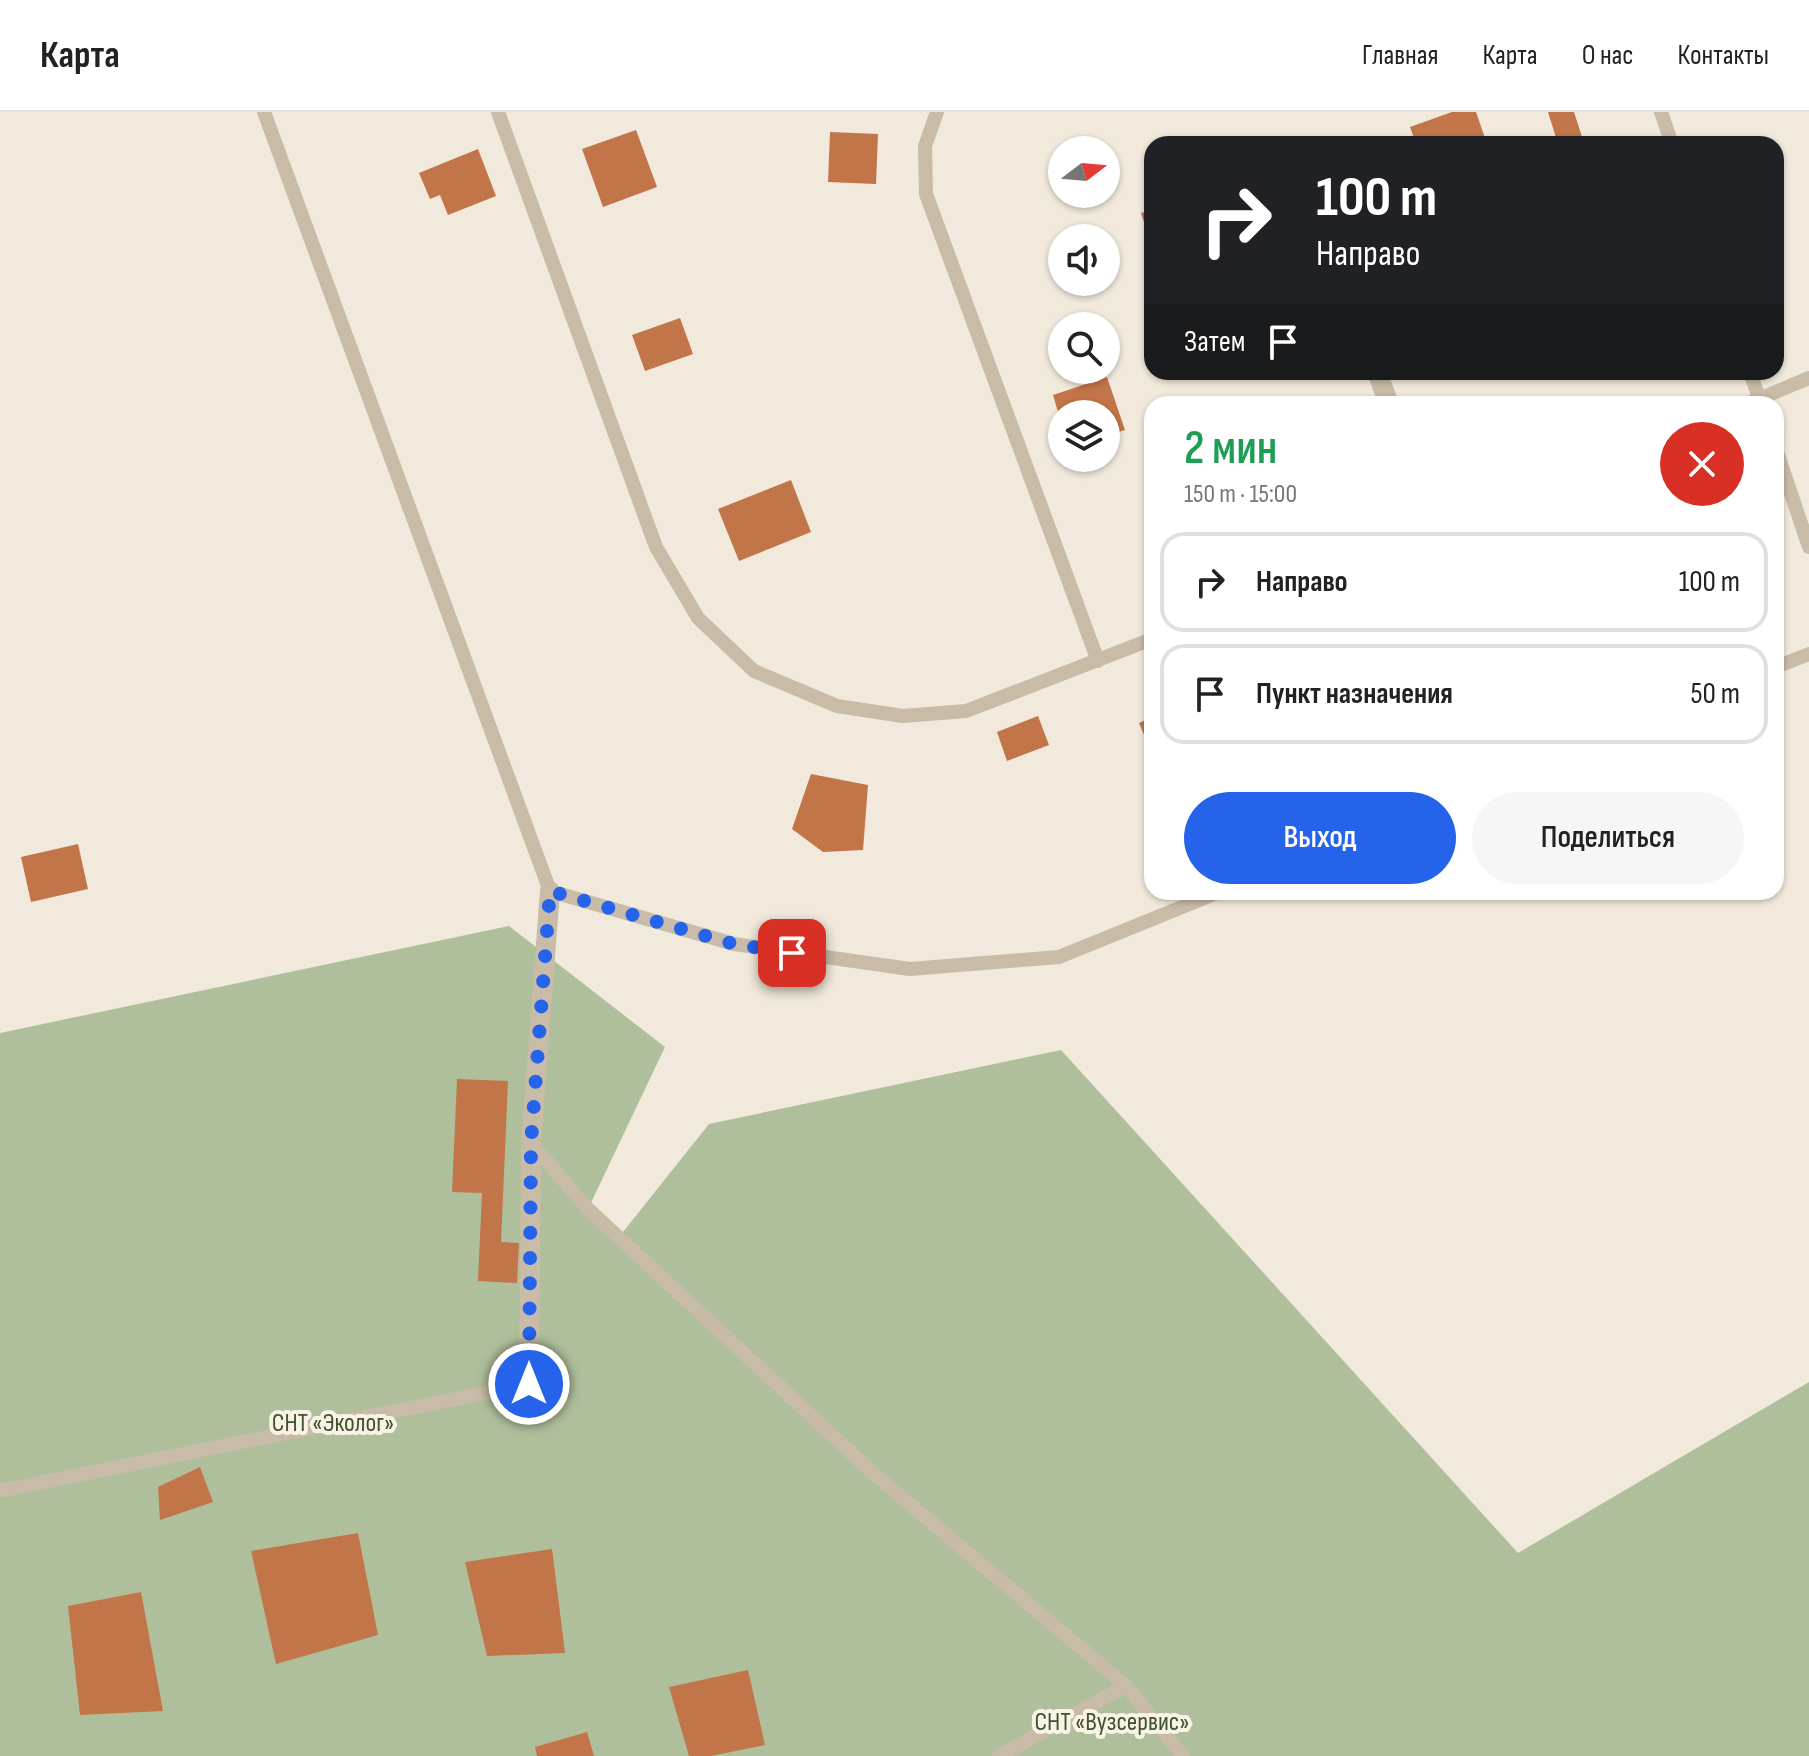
<!DOCTYPE html>
<html lang="ru">
<meta charset="utf-8">
<style>
:root{--surface:#fff;--page:#f6f6f6;--text:#222;--muted:#767676;--line:#e0e0e0;--accent:#2563eb}
body{margin:0;font-family:"Sofia Sans Condensed",sans-serif;background:var(--page);color:var(--text);height:100vh;display:flex;flex-direction:column;font-size:30px;white-space:nowrap}
*{box-sizing:border-box;margin:0}
p{font-size:26px;color:var(--muted)}
.icon{flex:none;width:44px;height:44px;fill:none;stroke:currentColor;stroke-width:2;stroke-linecap:round;stroke-linejoin:round}
.map{position:relative;flex:1;overflow:hidden}
.side{position:absolute;left:1144px;top:284px;width:640px;height:504px;display:flex;flex-direction:column;background:var(--surface);border-radius:24px;box-shadow:0 2px 6px #0004}
.side>*{flex:none}
.banner{position:absolute;left:1144px;top:24px;width:640px;height:244px;border-radius:24px;box-shadow:0 2px 6px #0004;background:#202124;color:#fff;overflow:hidden}
.needle{width:52px;rotate:74deg}
.controls{position:absolute;left:1048px;top:24px;display:grid;gap:16px}
.controls a{display:grid;place-items:center;width:72px;height:72px;border-radius:50%;background:var(--surface);box-shadow:0 2px 6px #0004;font-size:40px}
.pin{position:absolute;display:grid;place-items:center;width:68px;height:68px;color:#fff;margin:-34px;border-radius:16px;box-shadow:0 4px 12px #0006}
.me{position:absolute;width:88px;margin:-44px;rotate:0deg;stroke-linejoin:round;filter:drop-shadow(0 0 6px #0008)}
.turn{display:flex;align-items:center;gap:28px;height:168px;padding:0 40px;font-size:36px}
.turn .icon{width:104px;height:104px;stroke-width:2.5}
.turn b{display:block;font-size:56px;line-height:68px}
.then{display:flex;align-items:center;height:76px;padding:0 40px;background:#0003;gap:16px;font-size:30px}
.round{display:grid;place-items:center;flex:none;width:84px;height:84px;border-radius:42px;background:var(--page)}
.head{display:flex;align-items:center;justify-content:space-between;height:136px;padding:0 40px}
h1{font-size:48px;font-weight:600;line-height:60px;color:#1e9e55}
.primary-button{display:flex;gap:16px;margin-top:auto;padding:16px 40px}
.primary-button a{flex:1;height:92px;border-radius:48px;background:var(--accent);color:#fff;font-size:32px;font-weight:600;line-height:92px;text-align:center}
.primary-button a+a{background:var(--page);color:var(--text)}
ul{padding:0;list-style:none}
li{display:flex;align-items:center;gap:24px;height:100px;margin:0 16px 12px;padding:0 24px;border:4px solid var(--line);border-radius:24px}
li div{flex:1}
li b{display:block;font-size:30px}
li em{font-style:normal}
header{display:flex;align-items:center;gap:48px;box-sizing:border-box;height:112px;padding:0 40px;background:var(--surface);border-bottom:2px solid var(--line)}
header strong{font-size:38px}
nav{display:flex;gap:44px;margin-inline-start:auto;font-size:28px}
.map>svg:first-child{display:block}
.green{fill:#afbf9b}
.building{fill:#c27548}
.lines{fill:none;stroke-linecap:round;stroke-linejoin:round}
.service{stroke:#c8bba7;stroke-width:14}
.minor{stroke:#c8bba7;stroke-width:20}
.route{stroke:#2563eb;stroke-width:14;stroke-dasharray:0 25.2}
.labels{text-anchor:middle;dominant-baseline:central;stroke-width:8;stroke-linejoin:round;paint-order:stroke}
.park-label{font-size:26px;fill:#40532c;stroke:#f9f3e7}
</style>
<header>
<strong>Карта</strong>
<nav><a>Главная</a><a>Карта</a><a>О нас</a><a>Контакты</a></nav>
</header>
<div class="map">
<svg width="1809" height="1644" viewBox="0 0 1809 1644">
<rect width="100%" height="100%" fill="#f1e9db"/>
<path class="green" d="M509,814L665,935L588,1097L619,1125L709,1012L1061,938L1518,1441L1809,1270V1644H0V921Z"/>
<path class="building" d="M1452,0H1476L1487,32H1416L1410,15Z
M1548,0H1574L1582,25L1558,32Z
M636,18L657,75L603,95L582,37Z
M830,20L878,22L876,72L828,70Z
M478,37L496,84L448,103L440,83L430,87L419,61Z
M1152,98V131H1151L1141,101Z
M680,206L693,242L645,259L632,223Z
M1107,265L1125,318L1106,324V302H1062L1061,310L1053,283Z
M791,368L811,420L739,449L718,397Z
M1038,604L1049,633L1007,649L997,620Z
M1152,605V642L1139,611Z
M811,662L868,673L863,738L823,740L792,717Z
M78,732L88,777L31,790L21,745Z
M457,967L508,969L501,1130L519,1131L517,1171L478,1169L482,1081L452,1080Z
M200,1355L213,1390L160,1408L158,1375Z
M358,1421L378,1523L276,1552L251,1439Z
M552,1437L565,1541L487,1544L465,1450Z
M141,1480L163,1599L80,1603L68,1494Z
M748,1558L765,1633L711,1644H689L669,1575Z
M587,1620L594,1644H537L535,1635Z"/>
<g class="lines">
<path class="service" d="M264,0L550,779L734,832L910,857L1059,845L1219,780
M498,0L656,435L698,506L754,559L837,594L903,604L966,599L1152,527
M937,0L925,34L926,82L1098,549
M1661,0L1672,32
M1750,260L1761,292
M1747,292L1809,266
M1776,337L1809,435
M1776,555L1809,542
M531,1031L588,1097L874,1362L1126,1574L1183,1644
M0,1379L529,1272
M999,1644L1126,1574"/>
<path class="minor" d="M1377,260L1389,292
M529,1272L531,1031L550,779"/>
</g>
<g class="lines">
<path class="route" d="M529,1272L531,1031L550,779L734,832L792,841"/>
</g>
<g class="labels">
<g class="park-label">
<text x="333" y="1311">СНТ «Эколог»</text>
<text x="1112" y="1610">СНТ «Вузсервис»</text>
</g>
</g>
</svg>
<div class="controls">
<a><svg class="needle" viewBox="-14 -14 28 28"><path d="M0-13l5 13h-10z" fill="#e53935"/><path d="M0 13l5-13h-10z" fill="#767676"/></svg></a>
<a><svg class="icon" aria-label="sound" viewBox="0 0 24 24"><path d="M4 9h4l5-4v14l-5-4H4zM17 9q2 3 0 6"/></svg></a>
<a><svg class="icon" aria-label="search" viewBox="0 0 24 24"><circle cx="10" cy="10" r="6"/><path d="M15 15l6 6"/></svg></a>
<a><svg class="icon" aria-label="layers" viewBox="0 0 24 24"><path d="M12 4l9 5-9 5-9-5zM3 14l9 5 9-5"/></svg></a>
</div>
<div class="pin" style="left:792px;top:841px;background:#d93025"><svg class="icon" aria-label="arrive" viewBox="0 0 24 24"><path d="M6 21V4h12l-3 4 3 4H6"/></svg></div>
<svg class="me" style="left:529px;top:1272px" viewBox="-20 -20 40 40"><circle r="17" fill="#2563eb" stroke="#fff" stroke-width="3"/><path d="M0-11L8 9 0 5-8 9z" fill="#fff"/></svg>
<div class="banner">
<div class="turn"><svg class="icon" aria-label="right" viewBox="0 0 24 24"><path d="M7 20v-9h11M14 6l5 5-5 5"/></svg><div><b>100 m</b>Направо</div></div>
<div class="then">Затем<svg class="icon" aria-label="arrive" viewBox="0 0 24 24"><path d="M6 21V4h12l-3 4 3 4H6"/></svg></div>
</div>
<section class="side">
<div class="head"><div><h1>2 мин</h1><p>150 m · 15:00</p></div><a class="round" style="background:#d93025;color:#fff"><svg class="icon" aria-label="close" viewBox="0 0 24 24"><path d="M6 6l12 12M18 6L6 18"/></svg></a></div>
<ul>
<li><svg class="icon" aria-label="right" viewBox="0 0 24 24"><path d="M7 20v-9h11M14 6l5 5-5 5"/></svg><div><b>Направо</b></div><em>100 m</em></li>
<li><svg class="icon" aria-label="arrive" viewBox="0 0 24 24"><path d="M6 21V4h12l-3 4 3 4H6"/></svg><div><b>Пункт назначения</b></div><em>50 m</em></li>
</ul>
<div class="primary-button"><a>Выход</a><a>Поделиться</a></div>
</section>
</div>
